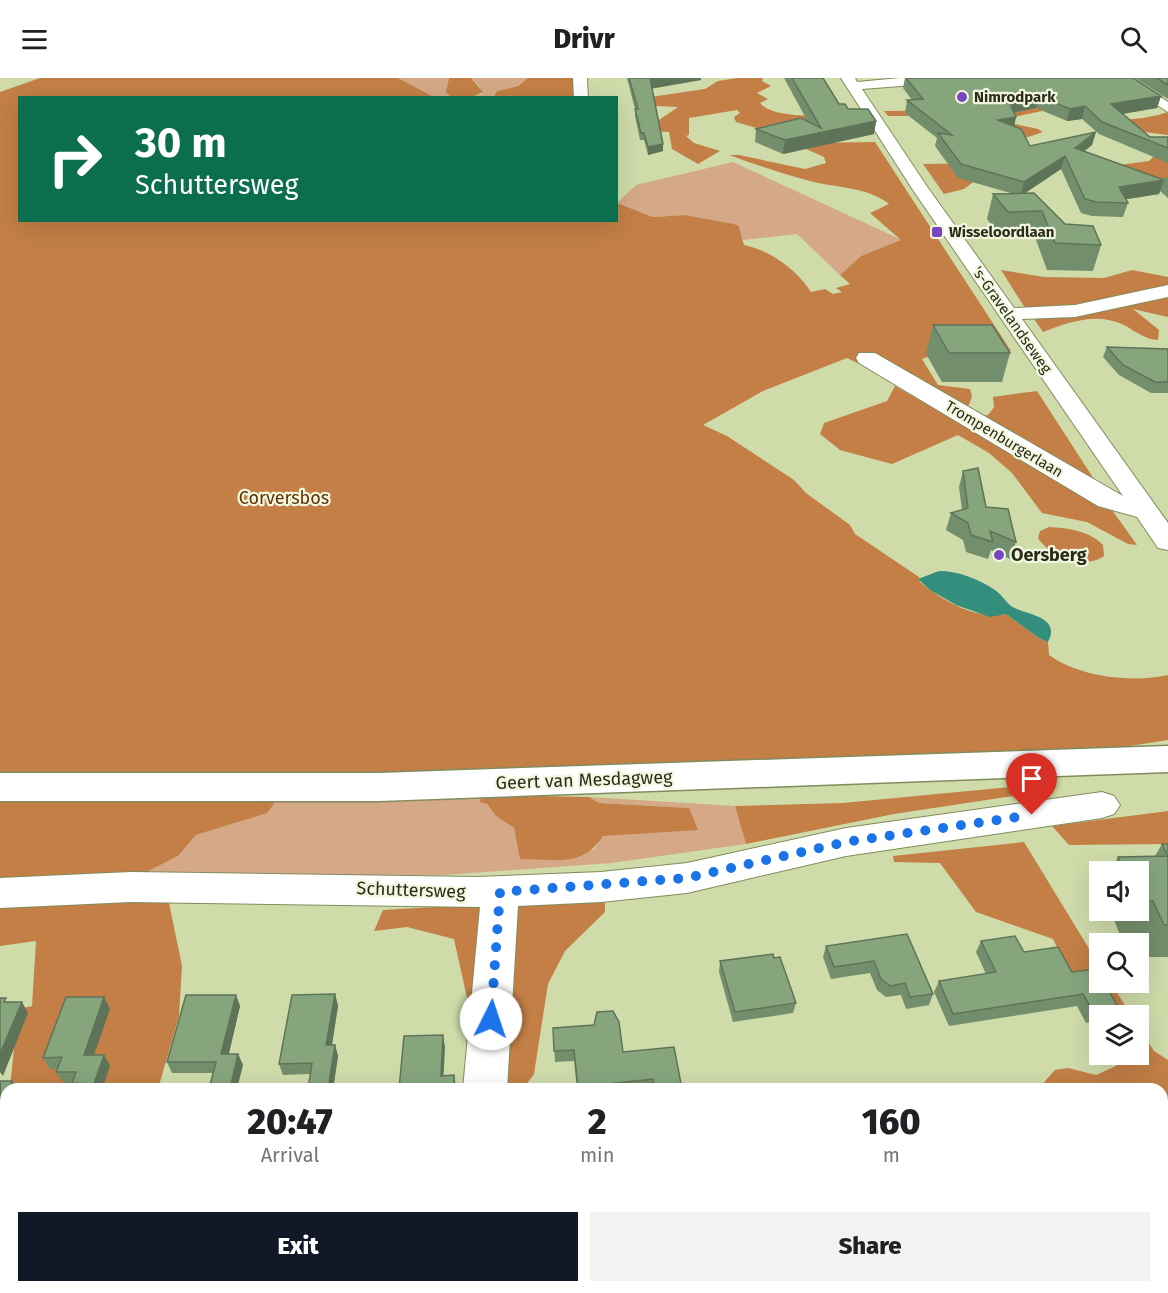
<!DOCTYPE html>
<style>
:root{--surface:#fff;--page:#f2f2f2;--text:#202124;--muted:#757577;--accent:#111827}
body{margin:0;font-family:"Fira Sans",sans-serif;background:var(--page);color:var(--text);height:100vh;display:flex;flex-direction:column;font-size:22px;white-space:nowrap}
*{box-sizing:border-box;margin:0}
p{font-size:20px;color:var(--muted)}
.icon{flex:none;width:33px;height:33px;fill:none;stroke:currentColor;stroke-width:2;stroke-linecap:round;stroke-linejoin:round}
.map{position:relative;flex:1;overflow:hidden}
.drawer{position:absolute;left:0px;top:1005px;width:1168px;height:210px;display:flex;flex-direction:column;background:var(--surface);border-radius:18px 18px 0 0;box-shadow:0 6px 24px #0002}
.drawer>*{flex:none}
.top-card{position:absolute;left:18px;top:18px;width:600px;height:126px;border-radius:0px;box-shadow:0 6px 24px #0002;background:#0b6e4f;color:#fff;overflow:hidden}
.fabs{position:absolute;left:1089px;top:783px;display:grid;gap:12px}
.fabs a{display:grid;place-items:center;width:60px;height:60px;border-radius:0px;background:var(--surface);box-shadow:0 6px 24px #0002;font-size:30px}
.pin{position:absolute;display:grid;place-items:center;width:51px;height:51px;color:#fff;margin:-62px -26px;border-radius:50% 50% 50% 0;rotate:-45deg;box-shadow:0 0 6px #0007}
.pin .icon{rotate:45deg}
.me{position:absolute;width:66px;margin:-33px;rotate:4deg;stroke-linejoin:round;filter:drop-shadow(0 0 4px #0008)}
.turn{display:flex;align-items:center;gap:21px;height:126px;padding:0 18px;font-size:27px}
.turn .icon{width:78px;height:78px;stroke-width:2.5}
.turn b{display:block;font-size:42px;line-height:51px}
.eta{display:flex;justify-content:space-evenly;align-items:center;height:102px;text-align:center}
.eta b{font-size:36px;font-weight:800;line-height:42px}
.primary-button{display:flex;gap:12px;margin-top:auto;padding:12px 18px}
.primary-button a{flex:1;height:69px;border-radius:0px;background:var(--accent);color:#fff;font-size:24px;font-weight:800;line-height:69px;text-align:center}
.primary-button a+a{background:var(--page);color:var(--text)}
header{display:flex;justify-content:space-between;align-items:center;height:78px;padding:0 18px;background:var(--surface);font-size:27px;font-weight:800}
.map>svg:first-child{display:block}
.green{fill:#d5a987}
.forest{fill:#c37f46}
.water{fill:#338e7d}
.lines{fill:none;stroke-linecap:round;stroke-linejoin:round}
.minor-casing{stroke:#818c5d;stroke-width:2}
.major-casing{stroke:#818c5d;stroke-width:3}
.minor{fill:#fff;fill-rule:evenodd}
.major{fill:#fff;fill-rule:evenodd}
.wall{fill:#738e6c}
.shaded-wall{fill:#5e7458}
.building{fill:#86a57d;stroke:#5e7458;stroke-width:1.5}
.route{stroke:#1a73e8;stroke-width:10;stroke-dasharray:0 18}
.poi-dot{fill:#7847bf;stroke:#f2f8df;stroke-width:2}
.labels{text-anchor:middle;dominant-baseline:central;stroke-width:4.5;stroke-linejoin:round;paint-order:stroke}
.far-poi-label{font-size:15px;font-weight:bold;fill:#292d1a;stroke:#f2f8df;text-anchor:start}
.far-street-label{font-size:15px;fill:#292d1a;stroke:#f2f8df}
.park-label{font-size:18px;fill:#603304;stroke:#f2f8df}
.poi-label{font-size:18px;font-weight:bold;fill:#292d1a;stroke:#f2f8df;text-anchor:start}
.street-label{font-size:18px;fill:#292d1a;stroke:#f2f8df}
</style>
<header><svg class="icon" aria-label="menu" viewBox="0 0 24 24"><path d="M4 6h16M4 12h16M4 18h16"/></svg>Drivr<svg class="icon" aria-label="search" viewBox="0 0 24 24"><circle cx="10" cy="10" r="6"/><path d="M15 15l6 6"/></svg></header>
<div class="map">
<svg width="1168" height="1215" viewBox="0 0 1168 1215">
<rect width="100%" height="100%" fill="#cfdba9"/>
<path class="green" d="M398,0H449L447,12L450,18L457,19H434Z
M471,0H528L518,8L497,13L493,19L463,20L482,16L479,8Z
M733,84L902,162L861,178L840,197L797,156L743,162L739,148L734,146L685,137L653,139L617,125L636,107Z
M282,715L484,717L479,724L486,725L496,738L514,750L521,781L594,772L603,758L689,730L599,725L589,719L735,728L746,766L611,785L444,797H141L178,778L196,757L241,743Z
M4,1117L6,1209H454L452,1215H0V1131Z"/>
<path class="forest" d="M40,0H398L434,19L20,20V142H616L617,125L653,139L685,137L734,146L739,148L744,167C770,172 797,192 811,214L825,211L833,216L842,214L836,210L850,206L840,197L861,178L901,162L870,135L889,126C868,109 838,110 814,104C785,97 757,87 729,77H739L805,91L826,85L824,79L763,52L736,44L734,39L740,35L737,32L689,40V57L686,58L694,65L720,73L698,86L672,71L669,54L643,53L678,29L656,28L644,20L705,11L718,3L737,0H763L762,3L771,8L757,15L768,21L760,25C770,37 796,37 811,38L807,65L875,64L1011,273L947,272L922,281L938,307L970,311L972,318L969,327L949,329L847,280L763,313L703,347L727,358L794,402L806,415L850,447L855,456L919,499L920,504C943,523 976,542 1006,536L1039,560L1048,564L1049,577C1079,599 1132,605 1168,597V662L1130,668L881,687L522,698L0,699V14Z
M449,0H471L483,14L472,19L450,18L446,14Z
M528,0H573L574,19L493,20L497,13L518,8Z
M1047,0L1073,22L1148,21L1153,24L1095,26L1084,30C1110,45 1141,43 1168,34V57L1144,54L1061,29L1013,39L1015,46L1038,51L1043,54L1019,62L1024,73L1044,77L1019,83L1018,94L980,99L964,111L944,116L923,86L1000,85L1003,67L995,57H987L969,38H888L884,33L1008,32L1010,31L1000,24L1014,18L973,1Z
M1153,79L1168,80V112L1119,87L1149,83Z
M1001,192L1044,199L1104,200L1132,192L1168,199V209L1071,229L1025,230Z
M1168,218V239L1133,231L1159,252L1158,262C1146,262 1135,253 1124,247C1096,234 1070,244 1043,254L1032,238Z
M895,308L1112,432L1137,467L1128,466L1087,444L1042,435L1012,395L989,375L958,357L892,386L840,372L820,356L824,345L887,323Z
M1037,313L1101,412L978,342L989,336L994,329L993,319Z
M1049,449C1068,450 1090,453 1103,467L1104,478C1086,492 1049,478 1038,460L1040,453Z
M1032,707V715L894,736L746,766L735,728L843,725Z
M0,714L282,715L267,735L196,757L178,778L141,797L0,800Z
M484,717L589,719L599,725L689,730L698,752L603,758C583,790 554,781 520,781L514,750L496,738L487,726L479,724Z
M1168,733V766L1069,767L1052,748Z
M1024,764L1099,887L1100,904L1111,905L1131,937L1100,938L1099,954L1053,861L976,834L940,785L894,784L893,778Z
M605,819V834L565,873L548,906L534,996L523,1011H480L477,965L454,861L407,849L374,853L383,832Z
M168,820L182,888L179,938L158,1011L10,1009L18,931L32,928L36,863L0,868V823Z
M1139,949L1154,973L1168,982V1062H1163L1162,1011H1038L1055,992L1068,990L1096,997L1116,988L1111,977L1138,976Z"/>
<path class="water" d="M939,493C958,493 979,501 995,512C1001,516 1006,524 1011,528C1024,537 1062,537 1048,564L1039,560L1006,536L990,539L956,527L930,512L918,501Z"/>
<g class="lines">
<g class="minor-casing">
<path id="minor" d="M573,0H587L588,20H574Z
M841,0H855L857,4L900,0H959L952,4L862,11L928,110L1014,230L1075,227L1168,207V219L1075,239L1022,241L1168,445V472L1158,470L1137,439L1098,428L859,285L856,280L859,275H875L1123,418L913,112Z
M1115,0H1131L1168,24V34Z
M1102,714L1114,718L1120,727L1114,736L1102,740L846,778L687,815L601,824L518,828L507,1011H463L480,829L131,824L0,830V800L131,794L476,799L601,794L687,785L846,750Z
M433,1209H483L482,1215H432Z"/>
</g>
<g class="major-casing">
<path id="major" d="M1168,668V694L379,723H0V695H379Z"/>
</g>
<use href="#minor" class="minor"/>
<use href="#major" class="major"/>
</g>
<path class="wall" d="M627,0H650V4L701,2L652,10L663,73L648,77L644,62H640L635,38V31Z
M784,0H823L839,26L876,43L874,56L783,76L755,64L756,51L808,44Z
M905,0H1133L1161,18L1157,30L1123,36L1150,59H1168V85L1099,56L1082,41L1067,43L1036,30L1014,35L1016,39L1014,48L1030,68L1092,67L1084,73L1163,102L1164,99H1168V120L1160,113L1159,116L1126,121L1128,125L1123,139L1092,138L1081,135L1061,91L1024,115L1065,146L1101,167L1093,193L1047,192L1035,159L1002,160L987,141L993,116H1014L958,100L935,68L937,60L905,35L907,22H912L903,10Z
M1135,0H1168V21Z
M933,247L1010,275L1002,304H942L926,276Z
M1107,269L1168,271V315H1151L1119,297L1103,279Z
M963,393L986,429L1016,464L1010,481L991,472L988,481L966,474L963,462L946,452L951,435L962,432L959,409Z
M1162,766H1168V879H1144L1134,856L1120,857L1110,832H1138V794H1110L1118,779L1155,778Z
M907,856L933,916L929,927L906,931L901,917L886,919L877,912L870,895L831,901L823,879L826,868Z
M981,863L1024,874L1072,894L1118,929L1113,938H1100V942L1086,945L1077,928L949,948L934,914L939,903L986,896L976,874Z
M774,880L796,925L793,935L733,944L719,894L720,883Z
M335,916L338,928L332,967H335L338,978L333,1011H308L310,996L283,997L279,986Z
M236,917L240,928L229,976H238L243,987L213,995H172L167,984Z
M104,919L110,931L94,977H104L110,988L102,1011H75L72,1005H64L56,994L57,991H50L43,980Z
M553,950L623,974L682,1011H577L574,983L555,984Z
M0,1003H12L16,1008L5,1036H0Z
M1162,1085L1168,1086V1125L1162,1124Z
M0,1119H6V1150H0Z
M957,1209H1004L1000,1215H961Z
M1113,1209H1156L1153,1212Z
M506,1211L568,1215H507Z"/>
<path class="shaded-wall" d="M651,0H701V2L650,11Z
M1039,18L1036,30L1006,36L1009,24Z
M1161,18L1157,30L1108,38L1111,26Z
M1085,28L1082,41L1067,43L1070,31Z
M1016,39L1013,52L998,42Z
M876,43L874,56L783,76L785,62Z
M1096,54L1092,67L1072,83L1075,70Z
M663,66V73L648,77V69Z
M1065,78L1061,91L1021,118L1024,104Z
M1164,102L1159,116L1115,123L1119,109Z
M335,916L338,928L330,978L326,967Z
M236,917L240,928L226,987L221,976Z
M104,919L110,931L90,988L84,977Z
M22,924L28,935L3,998L0,994V976Z
M443,957L445,969L443,1009L441,998Z
M335,967L338,978L333,1011H328Z
M238,976L243,987L237,1011H230Z
M104,977L110,988L102,1011H97L94,1006Z
M454,997L456,1008V1011H454Z
M12,1003L16,1008L15,1011H9Z
M6,1017V1033L5,1036L1,1031Z
M97,1209H106L104,1215H95Z
M1000,1209H1004L1000,1215H992L994,1212Z"/>
<path class="building" d="M629,0H650L663,66L648,69L644,55H641L635,31H638Z
M792,0H823L839,26H845L848,31H868L876,43L785,62L756,51L801,40L821,50Z
M906,0H1133L1161,18L1111,26L1150,59H1168V70L1102,44L1085,28L1070,31L1039,18L1009,24L1016,39L998,42L1021,51L1030,68L1096,54L1075,70L1164,102L1119,109L1128,125L1096,124L1085,121L1065,78L1024,104L961,86L938,55L952,57L907,22L923,21Z
M1157,0H1168V7Z
M1034,115L1065,146L1093,148L1101,167L1055,165L1042,133L1008,134L993,116Z
M933,247H992L1010,275H949Z
M1107,269L1168,271V304H1155L1123,287Z
M978,390L986,429L1008,431L1016,464L990,453L993,464L971,457L968,445L951,435L968,430L963,393Z
M1162,766H1168V847H1164L1153,823L1139,824L1138,794H1124L1118,779L1168,778Z
M907,856L933,916L910,919L905,905L890,908L881,901L874,883L834,889L826,868Z
M1015,858L1024,874L1058,869L1072,894L1096,891L1100,897V904H1104L1118,929L1093,933L1083,916L953,936L939,903L996,894L981,863Z
M773,876L774,880L780,879L796,925L735,934L720,883Z
M335,916L326,967H335L328,1011H308L312,985L279,986L292,917Z
M186,917H236L221,976H238L230,1011H209L216,984H167Z
M66,919H104L84,977H104L94,1006L72,1005L76,994H56L62,979L43,980Z
M0,920H6L4,924H22L0,976Z
M613,933L619,944L623,974L674,969L682,1011H654L653,1001L578,1009L574,972L554,973L553,950L594,947L597,934Z
M443,957L441,998L454,997V1011H399L404,958Z
M0,1003H12L9,1011H6V1017L1,1031Z
M1162,1085L1168,1086V1119L1166,1118Z
M0,1119H6V1140L0,1141Z
M1162,1146L1166,1158L1162,1157Z
M51,1209H97L95,1215H49Z
M246,1209H252L277,1213V1215H244Z
M507,1209H567V1215H519V1212L506,1211Z
M808,1209H876L873,1215H803Z
M969,1209H1000L994,1212L995,1215H973Z"/>
<g class="lines">
<path class="route" d="M491,941L500,814L687,800L846,764L1032,737"/>
</g>
<g class="poi-dot">
<circle cx="962" cy="19" r="6"/>
<rect x="931" y="148" width="12" height="12" rx="3"/>
<circle cx="999" cy="477" r="6"/>
</g>
<g class="labels">
<g class="far-poi-label">
<text x="974" y="19">Nimrodpark</text>
<text x="949" y="154">Wisseloordlaan</text>
</g>
<g class="far-street-label">
<text transform="translate(1012 242) rotate(55)">'s-Gravelandseweg</text>
<text transform="translate(1004 361) rotate(31)">Trompenburgerlaan</text>
</g>
<g class="park-label">
<text x="284" y="420">Corversbos</text>
</g>
<g class="poi-label">
<text x="1011" y="477">Oersberg</text>
</g>
<g class="street-label">
<text transform="translate(584 702) rotate(-2)">Geert van Mesdagweg</text>
<text transform="translate(411 812) rotate(2)">Schuttersweg</text>
</g>
</g>
</svg>
<div class="fabs">
<a><svg class="icon" aria-label="sound" viewBox="0 0 24 24"><path d="M4 9h4l5-4v14l-5-4H4zM17 9q2 3 0 6"/></svg></a>
<a><svg class="icon" aria-label="search" viewBox="0 0 24 24"><circle cx="10" cy="10" r="6"/><path d="M15 15l6 6"/></svg></a>
<a><svg class="icon" aria-label="layers" viewBox="0 0 24 24"><path d="M12 4l9 5-9 5-9-5zM3 14l9 5 9-5"/></svg></a>
</div>
<div class="pin" style="left:1032px;top:737px;background:#d93025"><svg class="icon" aria-label="arrive" viewBox="0 0 24 24"><path d="M6 21V4h12l-3 4 3 4H6"/></svg></div>
<svg class="me" style="left:491px;top:941px" viewBox="-20 -20 40 40"><circle r="19" fill="#fff"/><path d="M0-13L10 11 0 6-10 11z" fill="#1a73e8"/></svg>
<div class="top-card">
<div class="turn"><svg class="icon" aria-label="right" viewBox="0 0 24 24"><path d="M7 20v-9h11M14 6l5 5-5 5"/></svg><div><b>30 m</b>Schuttersweg</div></div>
</div>
<section class="drawer">
<div class="eta">
<div><b>20:47</b><p>Arrival</p></div>
<div><b>2</b><p>min</p></div>
<div><b>160</b><p>m</p></div>
</div>
<div class="primary-button"><a>Exit</a><a>Share</a></div>
</section>
</div>
